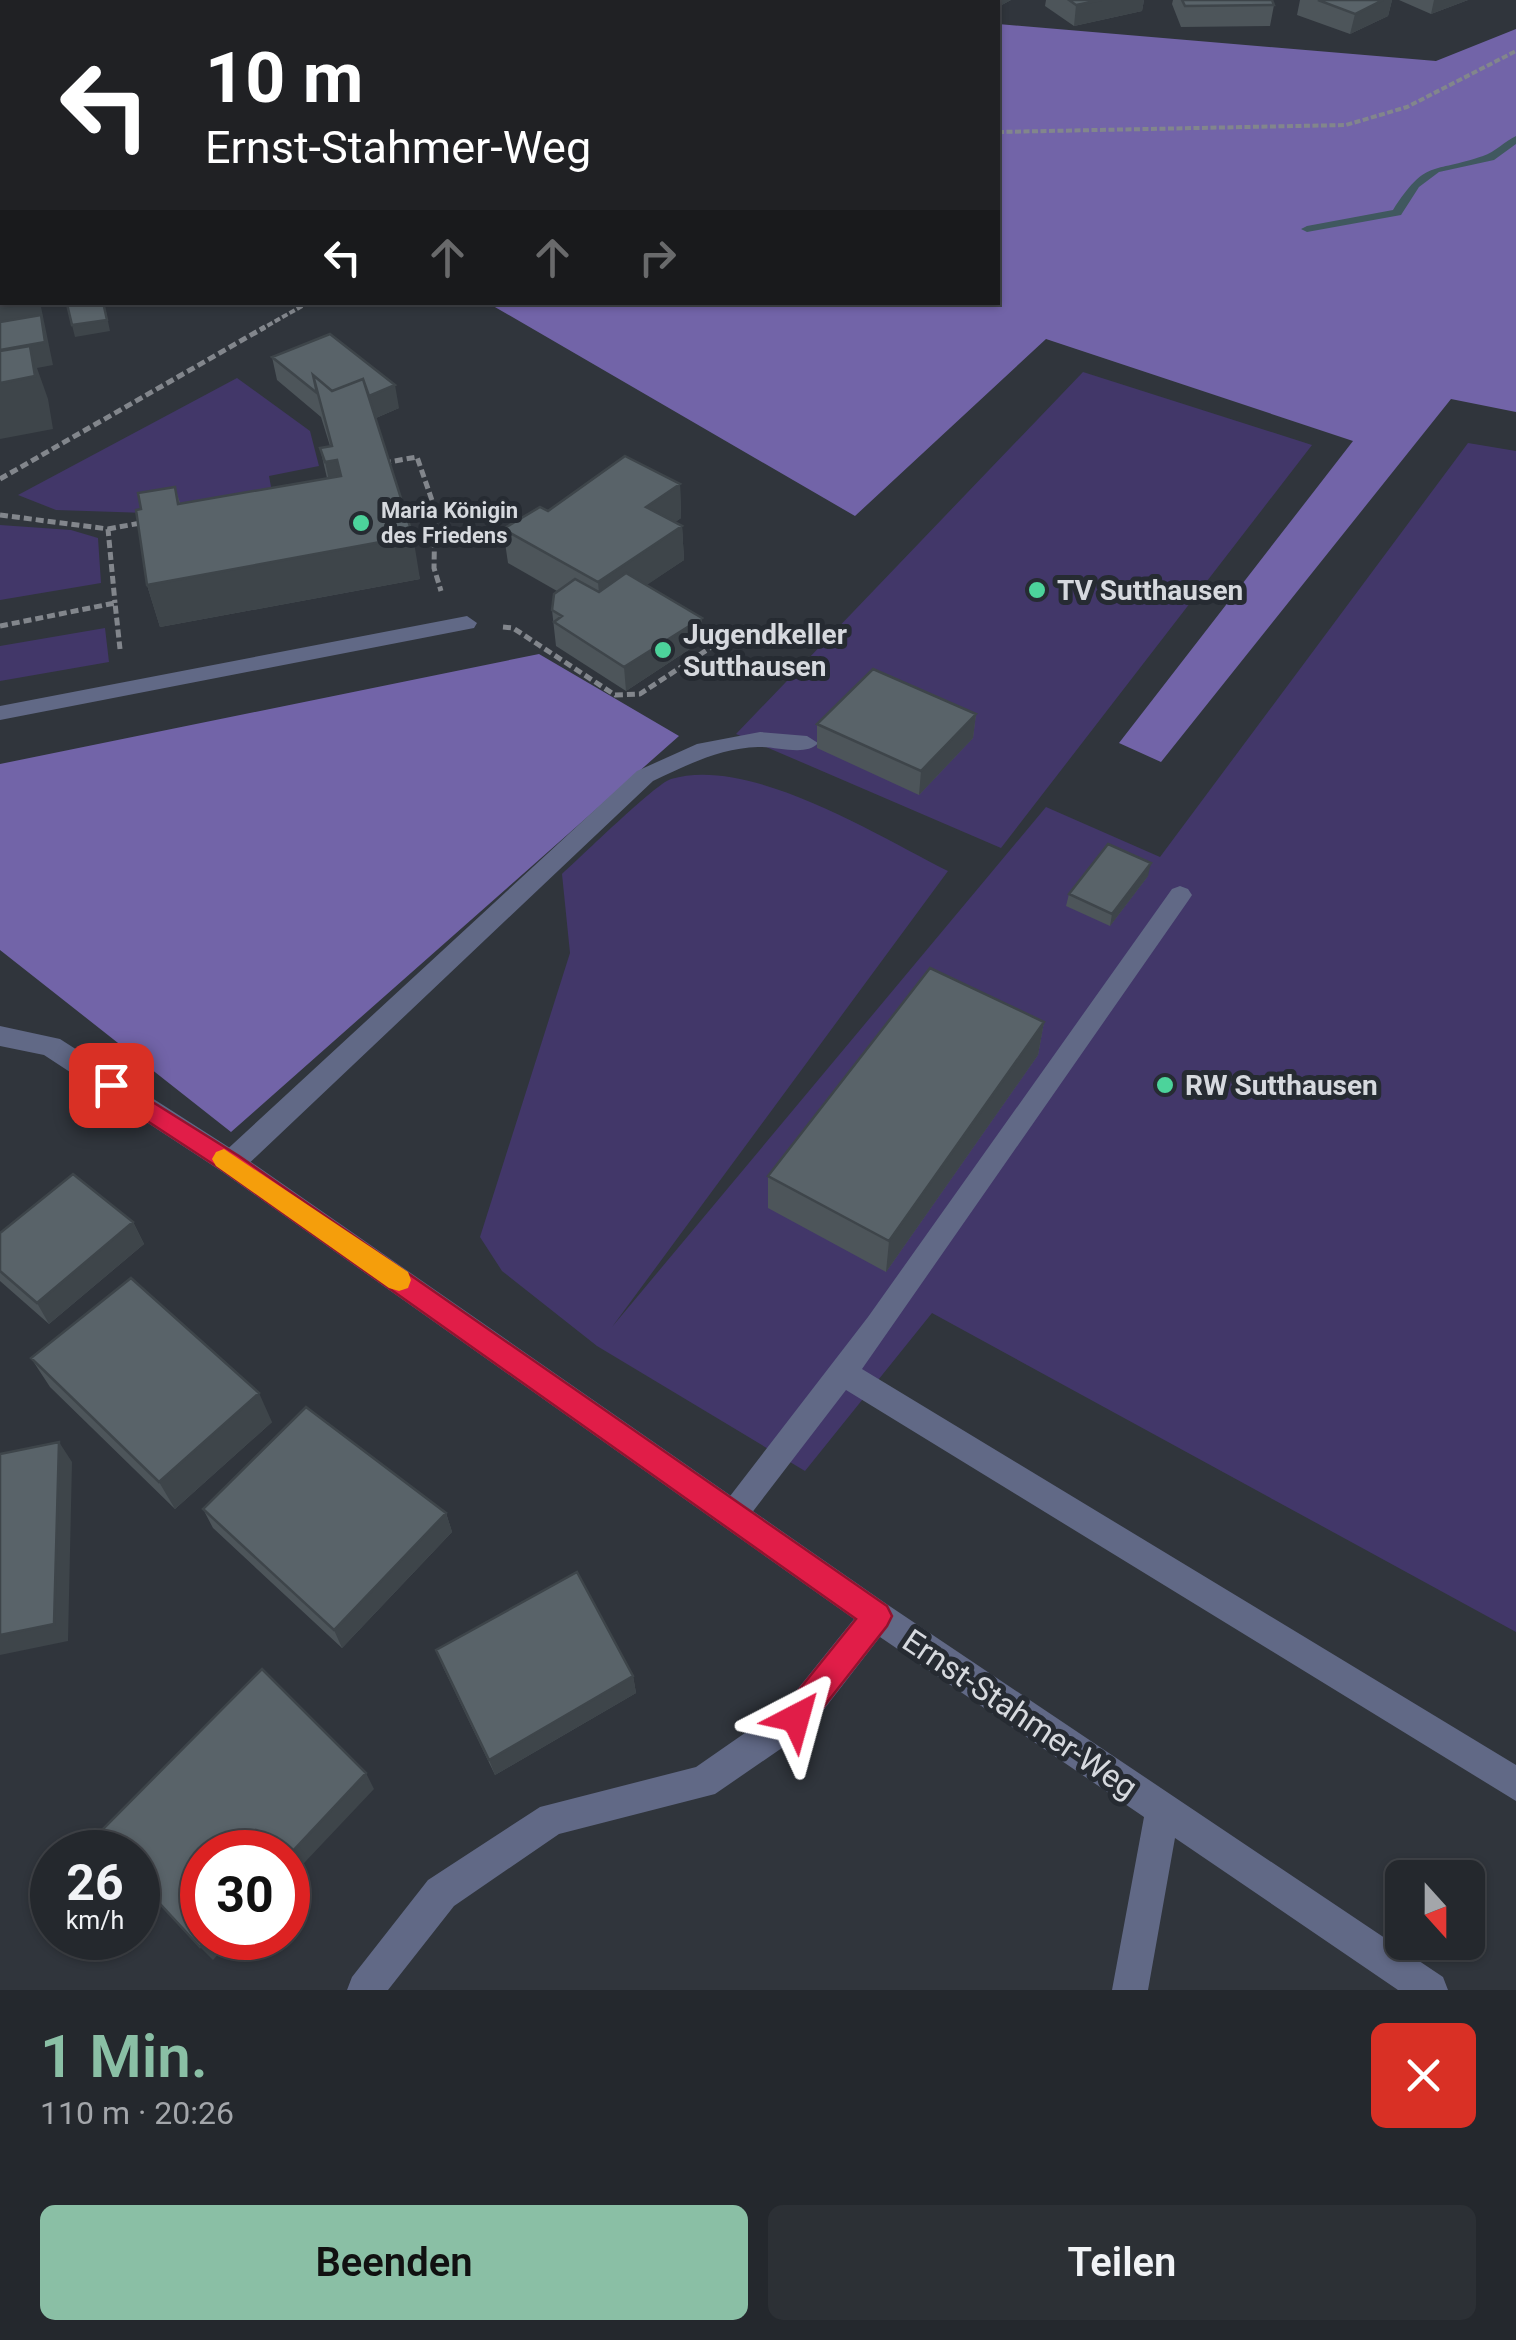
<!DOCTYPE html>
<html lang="de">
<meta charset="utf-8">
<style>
:root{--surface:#24282d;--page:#2c3035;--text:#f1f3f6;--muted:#a3a6aa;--line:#414449;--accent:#8abfa5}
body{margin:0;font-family:Roboto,sans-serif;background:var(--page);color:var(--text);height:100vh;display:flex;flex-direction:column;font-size:38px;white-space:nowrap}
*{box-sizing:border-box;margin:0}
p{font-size:32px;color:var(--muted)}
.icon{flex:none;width:55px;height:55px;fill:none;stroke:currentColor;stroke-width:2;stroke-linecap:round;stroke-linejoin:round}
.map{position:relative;height:1990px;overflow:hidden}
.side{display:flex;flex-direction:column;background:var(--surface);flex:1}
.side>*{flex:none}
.top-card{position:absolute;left:0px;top:0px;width:1000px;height:305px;box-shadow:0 2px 8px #0004,0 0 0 2px var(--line);background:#202124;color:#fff;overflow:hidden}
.needle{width:65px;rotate:159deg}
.tools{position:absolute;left:1385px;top:1860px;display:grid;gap:20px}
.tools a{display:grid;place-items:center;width:100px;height:100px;border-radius:15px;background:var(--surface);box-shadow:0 2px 8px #0004,0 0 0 2px var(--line);font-size:50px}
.speed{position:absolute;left:30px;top:1830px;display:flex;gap:20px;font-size:50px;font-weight:700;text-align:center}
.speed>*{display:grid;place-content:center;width:130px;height:130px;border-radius:50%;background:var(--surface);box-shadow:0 2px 8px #0004,0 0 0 2px var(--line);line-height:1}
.speed small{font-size:25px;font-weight:400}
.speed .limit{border:15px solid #d22;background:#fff;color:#111}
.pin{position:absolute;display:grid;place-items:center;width:85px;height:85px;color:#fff;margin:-42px;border-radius:20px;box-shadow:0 5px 15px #0006}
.me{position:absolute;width:110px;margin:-55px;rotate:39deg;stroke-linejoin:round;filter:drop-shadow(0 0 8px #0008)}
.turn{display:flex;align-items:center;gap:35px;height:210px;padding:0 40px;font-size:45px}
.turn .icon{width:130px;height:130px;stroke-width:2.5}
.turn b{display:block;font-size:70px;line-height:85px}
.lanes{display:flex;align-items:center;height:95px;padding:0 40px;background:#0003;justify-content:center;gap:50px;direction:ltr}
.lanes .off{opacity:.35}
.round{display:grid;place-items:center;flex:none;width:105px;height:105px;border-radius:15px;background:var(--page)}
.overview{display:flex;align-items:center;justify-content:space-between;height:170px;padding:0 40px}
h1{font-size:60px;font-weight:600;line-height:75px;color:var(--accent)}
.action{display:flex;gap:20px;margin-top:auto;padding:20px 40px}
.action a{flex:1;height:115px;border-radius:15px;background:var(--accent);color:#111;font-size:40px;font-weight:600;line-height:115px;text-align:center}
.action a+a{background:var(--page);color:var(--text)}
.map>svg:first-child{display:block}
.green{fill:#423769}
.forest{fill:#7264a8}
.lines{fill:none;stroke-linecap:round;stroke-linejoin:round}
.stream{fill:#40585f;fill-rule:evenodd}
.path-far1{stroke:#82868c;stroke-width:4;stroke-dasharray:6 2.5;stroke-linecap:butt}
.path{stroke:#82868c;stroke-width:5;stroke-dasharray:8 4;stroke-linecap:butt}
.lane{fill:#616986;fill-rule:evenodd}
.street{fill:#616986;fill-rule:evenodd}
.wall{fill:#4d555a}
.shaded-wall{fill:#3e454a}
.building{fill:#596369;stroke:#3e454a;stroke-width:2.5}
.route{fill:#e11d48;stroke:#92132f;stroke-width:2.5}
.slow{fill:#f59e0b}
.poi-dot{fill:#4cd39b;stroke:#262b32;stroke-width:4}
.labels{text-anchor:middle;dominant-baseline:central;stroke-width:10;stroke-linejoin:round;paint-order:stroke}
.far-poi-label{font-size:22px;font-weight:bold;fill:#d6d9de;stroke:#262b32;text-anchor:start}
.poi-label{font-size:28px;font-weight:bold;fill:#d6d9de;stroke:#262b32;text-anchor:start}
.near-street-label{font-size:32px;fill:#d6d9de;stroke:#262b32}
</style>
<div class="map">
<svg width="1516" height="1990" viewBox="0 0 1516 1990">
<rect width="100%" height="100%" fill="#30353c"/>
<path class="green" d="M1083,372L1312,445L1001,848L736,734Z
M237,378L310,431L319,466L269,476L272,492L147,513L56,510L18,495Z
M1468,443L1516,451V1632L932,1313L805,1471L597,1346L502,1271L480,1237L570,953L562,874C580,858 655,784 671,779C749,755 878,836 948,871L612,1327L1046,807L1160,857Z
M0,525L71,530L98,538L101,583L0,600Z
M105,628L109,662L0,681V646Z"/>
<path class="forest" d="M998,24L1436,61L1516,29V412L1451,399L1161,762L1119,743L1353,441L1046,339L855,516L488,303L998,302Z
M539,654L679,736L231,1132L0,950V764Z"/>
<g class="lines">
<path class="stream" d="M1516,136V144L1494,160L1439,172L1419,187L1401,215L1307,232L1301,229L1307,226L1393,210C1427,158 1431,174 1483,156C1495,152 1505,141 1516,136Z"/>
<path class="path-far1" d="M784,2L788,0
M998,132L1346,125L1407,107L1516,51
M260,330L309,302"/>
<path class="path" d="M383,463L417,457L435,509L434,568L441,591
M0,479L265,327
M0,515L108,529L115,603
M108,529L146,522
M0,626L115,603L120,649
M503,627L513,628L615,695L640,694L716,644L713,628"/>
<path class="lane" d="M467,616L477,623L474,628L0,720V706Z
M760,732L807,736L818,743C806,757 776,746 758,747C720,748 687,765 653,781L241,1171L231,1174L221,1171L218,1163L221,1155L637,771L697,744Z
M1180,886L1188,889L1192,895L1188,901L862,1369L1516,1765V1801L846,1390L744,1523L733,1528L722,1523L717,1513L868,1317L1172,889Z"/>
<path class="street" d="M0,1026L60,1039L241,1155L888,1605L1443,1977L1448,1990H1398L1175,1838L1148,1990H1112L1144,1817L880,1637L808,1730L715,1794L559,1834L454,1906L388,1990H347L352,1977L428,1880L540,1807L696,1767L784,1706L854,1619L221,1171L44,1055L0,1046Z"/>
</g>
<path class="wall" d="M394,0H501L496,2H389Z
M621,0H740V2H621Z
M958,0H1011L998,7V2H965Z
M1046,0H1144L1142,11L1074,26L1045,6Z
M1173,0H1272L1274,5L1270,26L1181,27L1172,4Z
M1300,0H1392L1388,16L1350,34L1297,15Z
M1399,0H1468L1431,14Z
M272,357L399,408L376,418L420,579L160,627L147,585L141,509L175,487L180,503L327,478L320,448L330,446L321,417L277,380Z
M680,484L681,518L675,522L682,526L684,560L646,585L702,641L626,691L556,646L552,610L557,591L508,563L503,529L548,511Z
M976,714L973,738L919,795L817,748V724Z
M1148,876L1110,926L1066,906L1069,894Z
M1044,1022L1038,1055L886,1272L768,1208V1176Z
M133,1222L144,1244L49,1324L0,1281V1233Z
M31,1358L272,1422L175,1509L50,1387Z
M203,1509L446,1513L452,1532L342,1648L213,1528Z
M436,1650L633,1676L636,1693L495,1775L443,1667Z"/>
<path class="shaded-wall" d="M469,0H501L496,2H469Z
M713,0H740V2H705Z
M990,0H1011L998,7V2H990Z
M1101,0H1144L1142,11L1074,26L1076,5Z
M1383,0H1392L1388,16L1350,34L1355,14Z
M1434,0H1468L1431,14Z
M0,31H2V53H0Z
M0,91H2V113L0,114Z
M34,302H40L53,365L37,368L48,399L53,429L0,439V308Z
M104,302L110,331L75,337L72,325Z
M395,385L399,408L341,433L336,409Z
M337,460L345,502L334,504L325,462Z
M680,484L681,518L648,541L646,507Z
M682,526L684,560L601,616L598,582Z
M413,536L420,579L160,627L147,585Z
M702,618V641L626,691L624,667Z
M976,714L973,738L919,795L921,771Z
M1151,863L1148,876L1110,926L1112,914Z
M1044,1022L1038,1055L886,1272L889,1241Z
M133,1222L144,1244L49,1324L37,1303Z
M259,1393L272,1422L175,1509L159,1482Z
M59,1442L72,1462L68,1641L0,1655V1635Z
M446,1513L452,1532L342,1648L334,1630Z
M633,1676L636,1693L495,1775L489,1760Z
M366,1773L374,1789L288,1880V1856Z
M210,1938H233L213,1960L200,1947Z"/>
<path class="building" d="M394,0H447L456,2H389Z
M634,0H713L705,2H639Z
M1069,0H1101L1076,5Z
M1182,0H1272L1274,5L1185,6Z
M1318,0H1383L1355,14Z
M0,11H2V31H0Z
M0,75H2V91H0Z
M0,196L2,213V226L0,227Z
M2,235V263L0,264V236Z
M0,277H2V302H34L0,308Z
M74,302H103L107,320L72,325L67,304Z
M41,315L45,342L0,350V322Z
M330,334L395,385L369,396L363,379L332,391L313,375L317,393L272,357Z
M30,346L35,376L0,383V351Z
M313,375L332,391L363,379L413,536L147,585L136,510L141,509L138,493L175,487L178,504L341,476L337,460L325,462L320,448L332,446Z
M625,456L680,484L646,507L682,526L598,582L503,529L540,507L548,511Z
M626,573L702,618L624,667L554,622L562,616L552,610L554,594L575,579L599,592Z
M873,669L976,714L921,771L817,724Z
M1108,844L1151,863L1112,914L1069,894Z
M930,968L1044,1022L889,1241L768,1176Z
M73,1174L133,1222L37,1303L0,1271V1233Z
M131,1278L259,1393L159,1482L31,1358Z
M306,1407L446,1513L334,1630L203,1509Z
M59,1442L54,1624L0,1635V1454Z
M577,1572L633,1676L489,1760L436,1650Z
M262,1669L366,1773L288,1856V1852H202V1938H210L200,1947L138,1880V1852H112L96,1836Z"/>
<path class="route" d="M111,1076L239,1156L887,1606L892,1616L887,1626L807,1728L796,1733L785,1728L781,1718L785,1707L856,1619L222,1170L103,1092L99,1085L103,1078Z"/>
<path class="slow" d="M224,1149L408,1272L411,1280L408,1288L399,1291L389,1288L216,1166L212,1159L216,1152Z"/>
<g class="poi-dot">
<circle cx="361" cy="523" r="10"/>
<circle cx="1037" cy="590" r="10"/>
<circle cx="663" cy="650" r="10"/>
<circle cx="1165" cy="1085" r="10"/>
</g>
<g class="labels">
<g class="far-poi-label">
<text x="381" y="510">Maria Königin<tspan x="381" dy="25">des Friedens</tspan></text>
</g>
<g class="poi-label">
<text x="1057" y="590">TV Sutthausen</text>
<text x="683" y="634">Jugendkeller<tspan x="683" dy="32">Sutthausen</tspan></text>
<text x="1185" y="1085">RW Sutthausen</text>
</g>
<g class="near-street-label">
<text transform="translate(1020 1714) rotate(34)">Ernst-Stahmer-Weg</text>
</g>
</g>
</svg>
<div class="tools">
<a><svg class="needle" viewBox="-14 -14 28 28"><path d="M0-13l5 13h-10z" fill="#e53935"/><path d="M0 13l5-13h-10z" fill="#a3a6aa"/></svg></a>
</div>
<div class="speed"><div>26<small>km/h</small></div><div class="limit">30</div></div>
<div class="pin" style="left:111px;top:1085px;background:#d93025"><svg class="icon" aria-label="arrive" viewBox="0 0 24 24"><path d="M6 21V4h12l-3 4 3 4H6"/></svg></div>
<svg class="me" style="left:796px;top:1718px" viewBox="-20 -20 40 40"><path d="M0-17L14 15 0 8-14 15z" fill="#e11d48" stroke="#fff" stroke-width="4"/></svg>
<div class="top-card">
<div class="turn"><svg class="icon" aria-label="left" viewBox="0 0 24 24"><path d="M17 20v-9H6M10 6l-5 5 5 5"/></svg><div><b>10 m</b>Ernst-Stahmer-Weg</div></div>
<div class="lanes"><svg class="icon" aria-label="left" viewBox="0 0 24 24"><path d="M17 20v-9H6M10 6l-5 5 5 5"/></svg><svg class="icon off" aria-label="ahead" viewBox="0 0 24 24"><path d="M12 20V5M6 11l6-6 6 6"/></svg><svg class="icon off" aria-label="ahead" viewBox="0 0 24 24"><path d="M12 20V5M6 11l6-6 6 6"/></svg><svg class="icon off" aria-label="right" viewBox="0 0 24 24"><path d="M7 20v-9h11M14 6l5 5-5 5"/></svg></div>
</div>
</div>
<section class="side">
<div class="overview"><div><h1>1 Min.</h1><p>110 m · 20:26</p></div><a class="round" style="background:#d93025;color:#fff"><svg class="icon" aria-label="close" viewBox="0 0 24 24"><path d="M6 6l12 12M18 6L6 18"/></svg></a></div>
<div class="action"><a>Beenden</a><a>Teilen</a></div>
</section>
